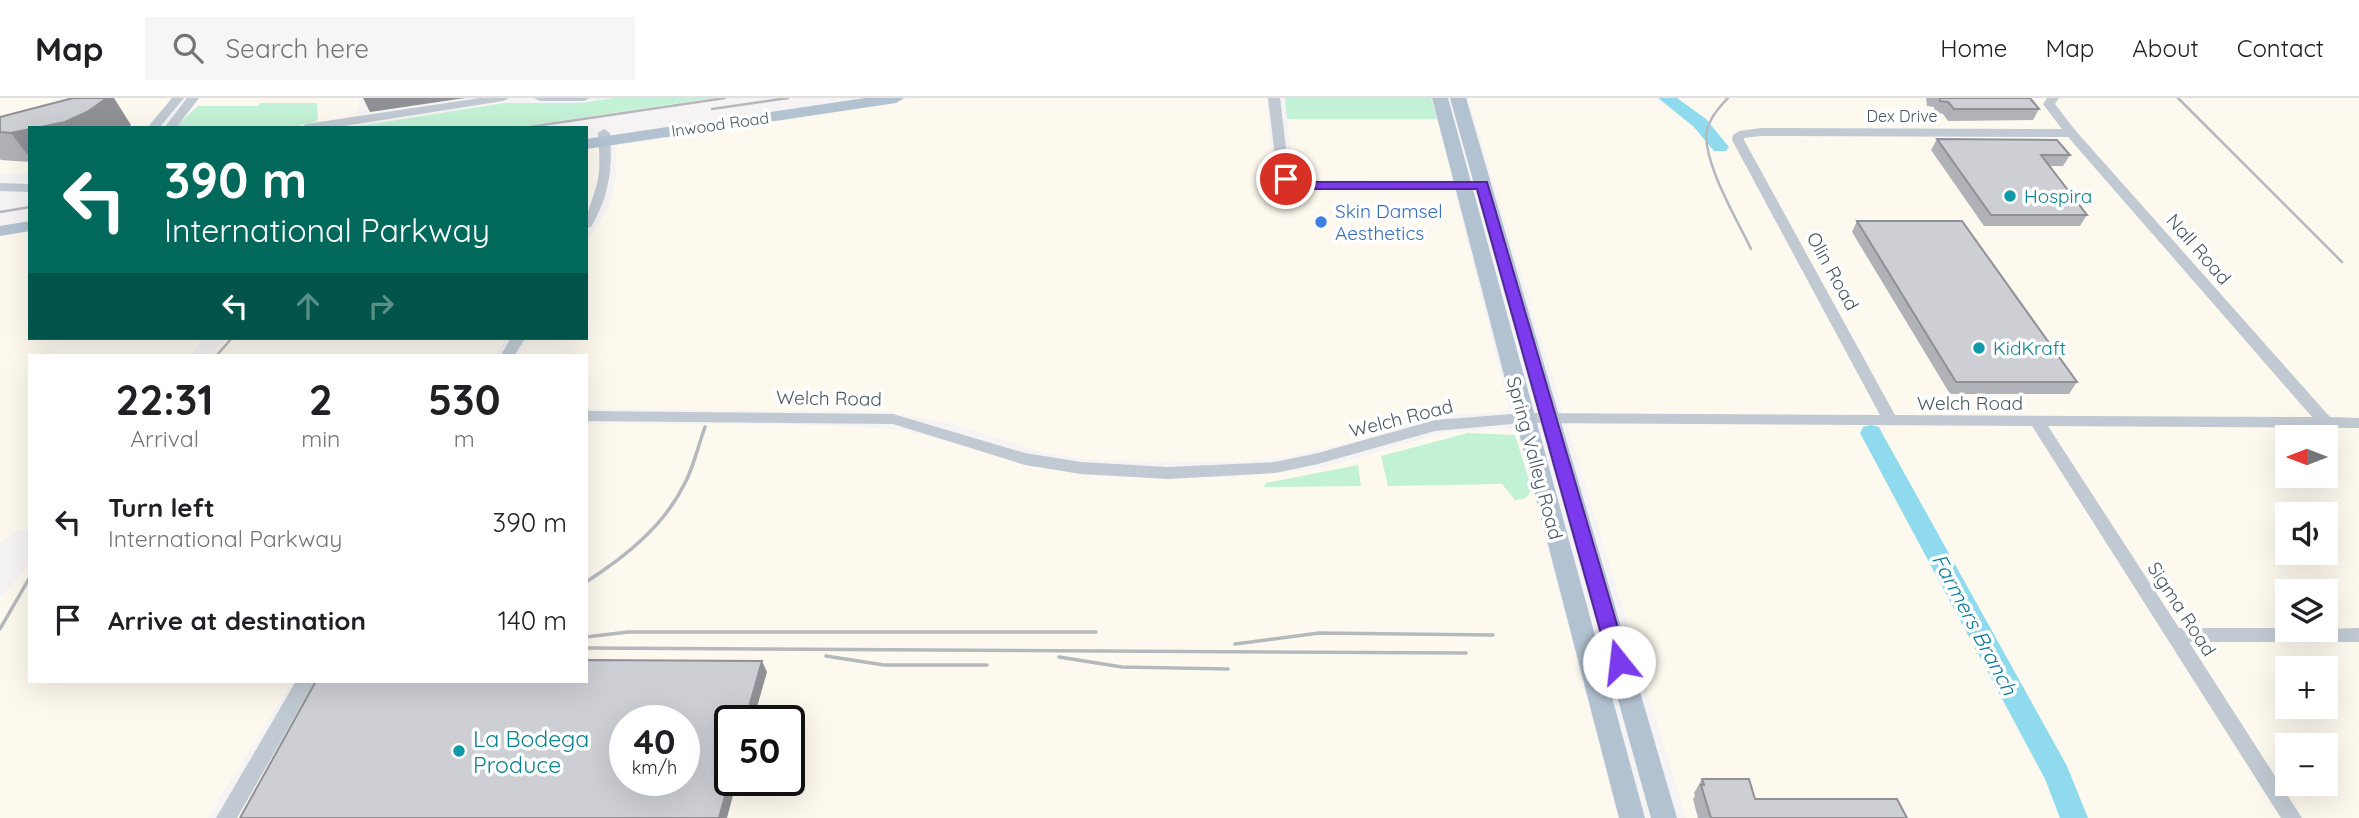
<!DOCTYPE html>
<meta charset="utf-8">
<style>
:root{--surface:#fff;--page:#f6f6f6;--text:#202124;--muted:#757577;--line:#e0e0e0}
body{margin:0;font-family:Quicksand,sans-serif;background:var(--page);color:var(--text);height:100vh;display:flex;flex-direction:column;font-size:26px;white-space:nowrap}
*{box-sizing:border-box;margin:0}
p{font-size:23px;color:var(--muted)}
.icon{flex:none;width:38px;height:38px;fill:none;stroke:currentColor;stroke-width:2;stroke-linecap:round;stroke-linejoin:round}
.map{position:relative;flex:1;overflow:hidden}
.drawer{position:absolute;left:28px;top:256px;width:560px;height:329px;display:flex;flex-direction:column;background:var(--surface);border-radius:0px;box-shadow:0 7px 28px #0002}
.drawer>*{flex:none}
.guide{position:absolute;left:28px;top:28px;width:560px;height:214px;border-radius:0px;box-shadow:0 7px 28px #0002;background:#00695c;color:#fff;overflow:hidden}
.needle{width:46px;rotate:270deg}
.buttons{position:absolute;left:2275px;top:327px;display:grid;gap:14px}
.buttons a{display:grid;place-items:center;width:63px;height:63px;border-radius:0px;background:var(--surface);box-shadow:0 7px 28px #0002;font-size:35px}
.speed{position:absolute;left:609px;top:607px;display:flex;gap:14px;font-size:35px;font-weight:700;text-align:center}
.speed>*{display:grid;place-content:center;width:91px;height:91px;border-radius:50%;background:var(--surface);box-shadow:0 7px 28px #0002;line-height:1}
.speed small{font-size:18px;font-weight:400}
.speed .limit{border:4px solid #111;border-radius:10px;background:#fff;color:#111}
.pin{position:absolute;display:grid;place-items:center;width:60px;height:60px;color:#fff;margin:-30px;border:4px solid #fff;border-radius:50%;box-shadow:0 2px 7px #0007}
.me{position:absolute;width:77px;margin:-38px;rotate:344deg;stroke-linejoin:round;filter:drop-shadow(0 0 5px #0008)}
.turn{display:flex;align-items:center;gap:24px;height:147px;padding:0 21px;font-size:32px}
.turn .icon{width:91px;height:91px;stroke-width:2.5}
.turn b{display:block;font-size:49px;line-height:60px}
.lanes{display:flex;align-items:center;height:66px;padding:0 21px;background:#0003;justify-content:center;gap:35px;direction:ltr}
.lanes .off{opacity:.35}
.eta{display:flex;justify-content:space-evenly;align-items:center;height:119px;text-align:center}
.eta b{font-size:42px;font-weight:700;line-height:49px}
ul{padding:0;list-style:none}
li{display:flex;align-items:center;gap:21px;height:98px;padding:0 21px}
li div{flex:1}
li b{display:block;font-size:26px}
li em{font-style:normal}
header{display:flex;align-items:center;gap:42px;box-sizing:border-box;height:98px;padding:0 35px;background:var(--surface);border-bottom:2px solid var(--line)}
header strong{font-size:33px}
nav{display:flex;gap:38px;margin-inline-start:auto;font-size:24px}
.search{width:490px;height:63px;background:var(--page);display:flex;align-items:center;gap:18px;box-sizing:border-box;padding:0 24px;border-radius:0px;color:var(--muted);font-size:26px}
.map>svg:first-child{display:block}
.commercial{fill:#fdf9ef;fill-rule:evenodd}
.green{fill:#c3f1d5}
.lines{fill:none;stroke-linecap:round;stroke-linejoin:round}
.river{fill:#90daee;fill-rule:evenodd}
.minor{fill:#c1cad2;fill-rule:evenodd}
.major{fill:#b3c2d1;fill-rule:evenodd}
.rail-far1{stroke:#b5b8bd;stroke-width:2.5}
.rail{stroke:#b5b8bd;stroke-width:3.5}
.wall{fill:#b0b2b7}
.shaded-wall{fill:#909195}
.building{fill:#cdcfd5;stroke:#909195;stroke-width:2;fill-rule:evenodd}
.route{fill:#7c3aed;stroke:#51269a;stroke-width:2}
.culture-dot{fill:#0f9aa8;stroke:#fff;stroke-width:2.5}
.shop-dot{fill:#3f7fe0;stroke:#fff;stroke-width:2.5}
.labels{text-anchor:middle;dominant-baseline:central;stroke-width:7;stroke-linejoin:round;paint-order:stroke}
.far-street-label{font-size:16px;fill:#4a5661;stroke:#fff}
.culture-label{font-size:19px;fill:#0d838f;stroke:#fff;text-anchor:start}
.shop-label{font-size:19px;fill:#366cbe;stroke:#fff;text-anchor:start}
.street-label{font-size:19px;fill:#4a5661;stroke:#fff}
.water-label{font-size:21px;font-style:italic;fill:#0c7c9b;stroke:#fff}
.near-culture-label{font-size:23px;fill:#0d838f;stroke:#fff;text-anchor:start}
</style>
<header>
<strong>Map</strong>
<div class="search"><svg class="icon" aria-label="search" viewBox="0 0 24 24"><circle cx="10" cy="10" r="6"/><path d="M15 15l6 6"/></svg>Search here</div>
<nav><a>Home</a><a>Map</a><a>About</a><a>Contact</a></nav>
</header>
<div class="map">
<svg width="2359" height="720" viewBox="0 0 2359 720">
<rect width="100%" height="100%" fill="#f5f3f3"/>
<path class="commercial" d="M0,0H171L166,11L148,30H30V76H0Z
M198,0H359V3L355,18L295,30H174Z
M915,0H1266L1276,94H1455L1509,310L1503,314L1460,316L1394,328L1362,342L1282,360L1230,364L1089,362L1037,353L957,327L890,314L586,311V257H518L529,240H586V145L609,109L616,79V48Z
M1468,0H2359V720H1686ZM2287,340H2326V378H2287ZM2287,416H2326V455H2287ZM2287,494H2326V532H2287ZM2287,570H2326V609H2287ZM2287,648H2326V686H2287Z
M1287,21H1437L1452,77L1447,82L1299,81L1293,78Z
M591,48L599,52L598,80L586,116V49Z
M30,133V240H205L191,257H30V432H18L0,446V138Z
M226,240H507L496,257H211Z
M586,325L831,327L904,332L1081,377L1137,379H1234L1295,373L1331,367L1442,335L1507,330L1518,335L1618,720H236L320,583H586ZM625,623H684V682H625ZM730,623H789V682H730Z
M30,466V583H293L207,720H0V500Z"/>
<path class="green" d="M614,0H712L511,30H346L505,5H581Z
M1285,0H1431L1437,21H1287Z
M260,5H317L318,21L315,24L288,30H174L198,8H258Z
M1468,335L1515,337L1532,391L1526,400L1515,402L1502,386L1388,388L1381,358Z
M1358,367L1361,388L1264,389L1266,385Z"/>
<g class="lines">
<path class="river" d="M1658,0H1677L1706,21L1729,49L1726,53H1714L1694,29Z
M1871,327L1879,329L1882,335L2067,668L2088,720H2060L2045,681L1860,335L1863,329Z"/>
<path class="minor" d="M172,0H184L159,30H147Z
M187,0H199L176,30H164Z
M480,0H509L503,3L331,30H300L306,26Z
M534,0H590L584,3H540Z
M1268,0H1280L1289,75L1293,82L1307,84L1475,83L1481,87L1475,91L1307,92L1285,88L1277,75Z
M2047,0H2059L2055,6L2075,32L2330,319L2359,320V330L2048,328L2179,530H2287V532L2359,530V544H2189L2302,720H2281L2032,328L1524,325L1435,333L1318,366L1275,375L1168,381L1081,376L1025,367L893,326L586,323V313L893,316L1025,355L1081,364L1168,369L1275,364L1318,355L1435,322L1524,315L1880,317L1732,42L1733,37L1739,33L1761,30L2062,31L2043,6ZM1761,38L2068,39L2312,319L1895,317L1744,42V40Z
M604,31L610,35C613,70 609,99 591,129L586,130C586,113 593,102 597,86C601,69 599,52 598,35Z
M0,85L30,86V94L0,93Z
M511,240H525L515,257H501Z
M296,583H315L237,720H216Z"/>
<path class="major" d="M865,0H904L896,5L586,51V41Z
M1432,0H1448L1645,720H1619Z
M1450,0H1466L1677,720H1651Z
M30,123V133L0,138V128Z"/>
<path class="rail-far1" d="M1728,0C1719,9 1710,19 1707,32C1701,62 1738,123 1751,151
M2178,0L2342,164
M712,11L788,0
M522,30L725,0
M0,114L30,109
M217,257L232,240"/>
<path class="rail" d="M586,484C625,459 664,428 685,385C694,368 698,348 705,329
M0,531L30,479
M586,539L628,534H1096
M1235,546L1319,535L1493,537
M586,550L1466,555
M826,558L884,567H987
M1059,559L1122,569L1228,571"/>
</g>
<path class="wall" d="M1926,0H2030L2039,11L2033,22L1948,23L1943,16L1935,14L1934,9L1927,8Z
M0,19L131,27L127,30H30V64L1,62L0,61Z
M1937,41L2070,57L2063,68H2050L2087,117L2080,128H1984L1931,52Z
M1857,123L2077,284L2069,296H1950L1852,134Z
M1702,681L1755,701L1907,720H1698L1693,701L1695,698L1694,695Z"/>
<path class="shaded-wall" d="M107,0H114L131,27L127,30H36Z
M363,0H465L370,14Z
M30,31V60L11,35Z
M762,563L767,574L753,623H745Z
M730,680V682H737L727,720H719Z"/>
<path class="building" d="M73,0H107L87,14L65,24L36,30H30V31L11,35L0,34V19Z
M1940,0H2030L2039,11H1954L1948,4L1940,3Z
M1937,41L2057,42L2070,57H2041L2087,117H1991Z
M1857,123H1962L2077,284H1956Z
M586,562L762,563L745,623H730V680L719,720H240L316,583H586ZM625,623H684V682H625Z
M1702,681H1749L1755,701H1897L1907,720H1711L1701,687H1704Z"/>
<path class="route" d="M1286,78L1299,84H1487L1628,564L1625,569L1619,571L1612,569L1609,564L1477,91H1296L1279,81Z"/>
<g class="culture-dot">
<circle cx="2010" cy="98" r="7"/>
<circle cx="1979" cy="250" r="7"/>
<circle cx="459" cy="653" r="7"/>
</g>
<circle class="shop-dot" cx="1321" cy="124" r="7"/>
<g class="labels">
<g class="far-street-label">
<text x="1902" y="18">Dex Drive</text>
<text transform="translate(720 26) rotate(-8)">Inwood Road</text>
</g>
<g class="culture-label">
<text x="2024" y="98">Hospira</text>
<text x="1993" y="250">KidKraft</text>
</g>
<g class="shop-label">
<text x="1335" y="113">Skin Damsel<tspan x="1335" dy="22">Aesthetics</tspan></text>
</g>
<g class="street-label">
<text transform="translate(2199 151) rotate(49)">Nall Road</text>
<text transform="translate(1833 173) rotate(61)">Olin Road</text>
<text transform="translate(829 300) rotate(1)">Welch Road</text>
<text x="1970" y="305">Welch Road</text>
<text transform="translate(1401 320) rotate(-14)">Welch Road</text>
<text transform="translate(1535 360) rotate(75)">Spring Valley Road</text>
<text transform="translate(2182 511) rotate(57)">Sigma Road</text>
</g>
<g class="water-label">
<text transform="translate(1975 526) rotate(62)">Farmers Branch</text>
</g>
<g class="near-culture-label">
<text x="473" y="640">La Bodega<tspan x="473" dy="26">Produce</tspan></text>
</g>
</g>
</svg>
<div class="buttons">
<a><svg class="needle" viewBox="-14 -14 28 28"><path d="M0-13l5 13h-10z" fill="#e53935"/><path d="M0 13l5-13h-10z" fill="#757577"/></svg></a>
<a><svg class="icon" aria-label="sound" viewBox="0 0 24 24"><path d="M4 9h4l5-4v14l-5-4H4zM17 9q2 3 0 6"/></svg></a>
<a><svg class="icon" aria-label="layers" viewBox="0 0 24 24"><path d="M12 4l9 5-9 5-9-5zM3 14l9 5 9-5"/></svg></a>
<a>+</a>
<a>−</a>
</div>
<div class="speed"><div>40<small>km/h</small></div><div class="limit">50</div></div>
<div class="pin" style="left:1286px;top:81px;background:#d93025"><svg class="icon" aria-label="arrive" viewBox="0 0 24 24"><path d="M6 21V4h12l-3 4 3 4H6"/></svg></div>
<svg class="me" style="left:1619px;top:564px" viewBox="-20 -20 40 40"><circle r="19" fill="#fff"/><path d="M0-13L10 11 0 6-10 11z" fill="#7c3aed"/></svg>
<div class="guide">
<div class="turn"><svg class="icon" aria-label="left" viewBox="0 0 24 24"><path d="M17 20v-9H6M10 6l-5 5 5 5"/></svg><div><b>390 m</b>International Parkway</div></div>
<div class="lanes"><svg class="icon" aria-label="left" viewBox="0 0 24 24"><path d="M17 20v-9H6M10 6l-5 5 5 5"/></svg><svg class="icon off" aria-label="ahead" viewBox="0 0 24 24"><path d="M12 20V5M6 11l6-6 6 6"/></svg><svg class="icon off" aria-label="right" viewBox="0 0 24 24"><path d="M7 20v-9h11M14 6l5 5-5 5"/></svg></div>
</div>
<section class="drawer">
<div class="eta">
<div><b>22:31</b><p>Arrival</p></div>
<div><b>2</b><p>min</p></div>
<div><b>530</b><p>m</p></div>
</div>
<ul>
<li><svg class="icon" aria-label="left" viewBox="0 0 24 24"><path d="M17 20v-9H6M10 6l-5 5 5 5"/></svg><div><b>Turn left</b><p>International Parkway</p></div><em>390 m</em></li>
<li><svg class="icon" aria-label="arrive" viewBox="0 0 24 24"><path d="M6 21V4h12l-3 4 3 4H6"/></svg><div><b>Arrive at destination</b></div><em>140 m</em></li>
</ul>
</section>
</div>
